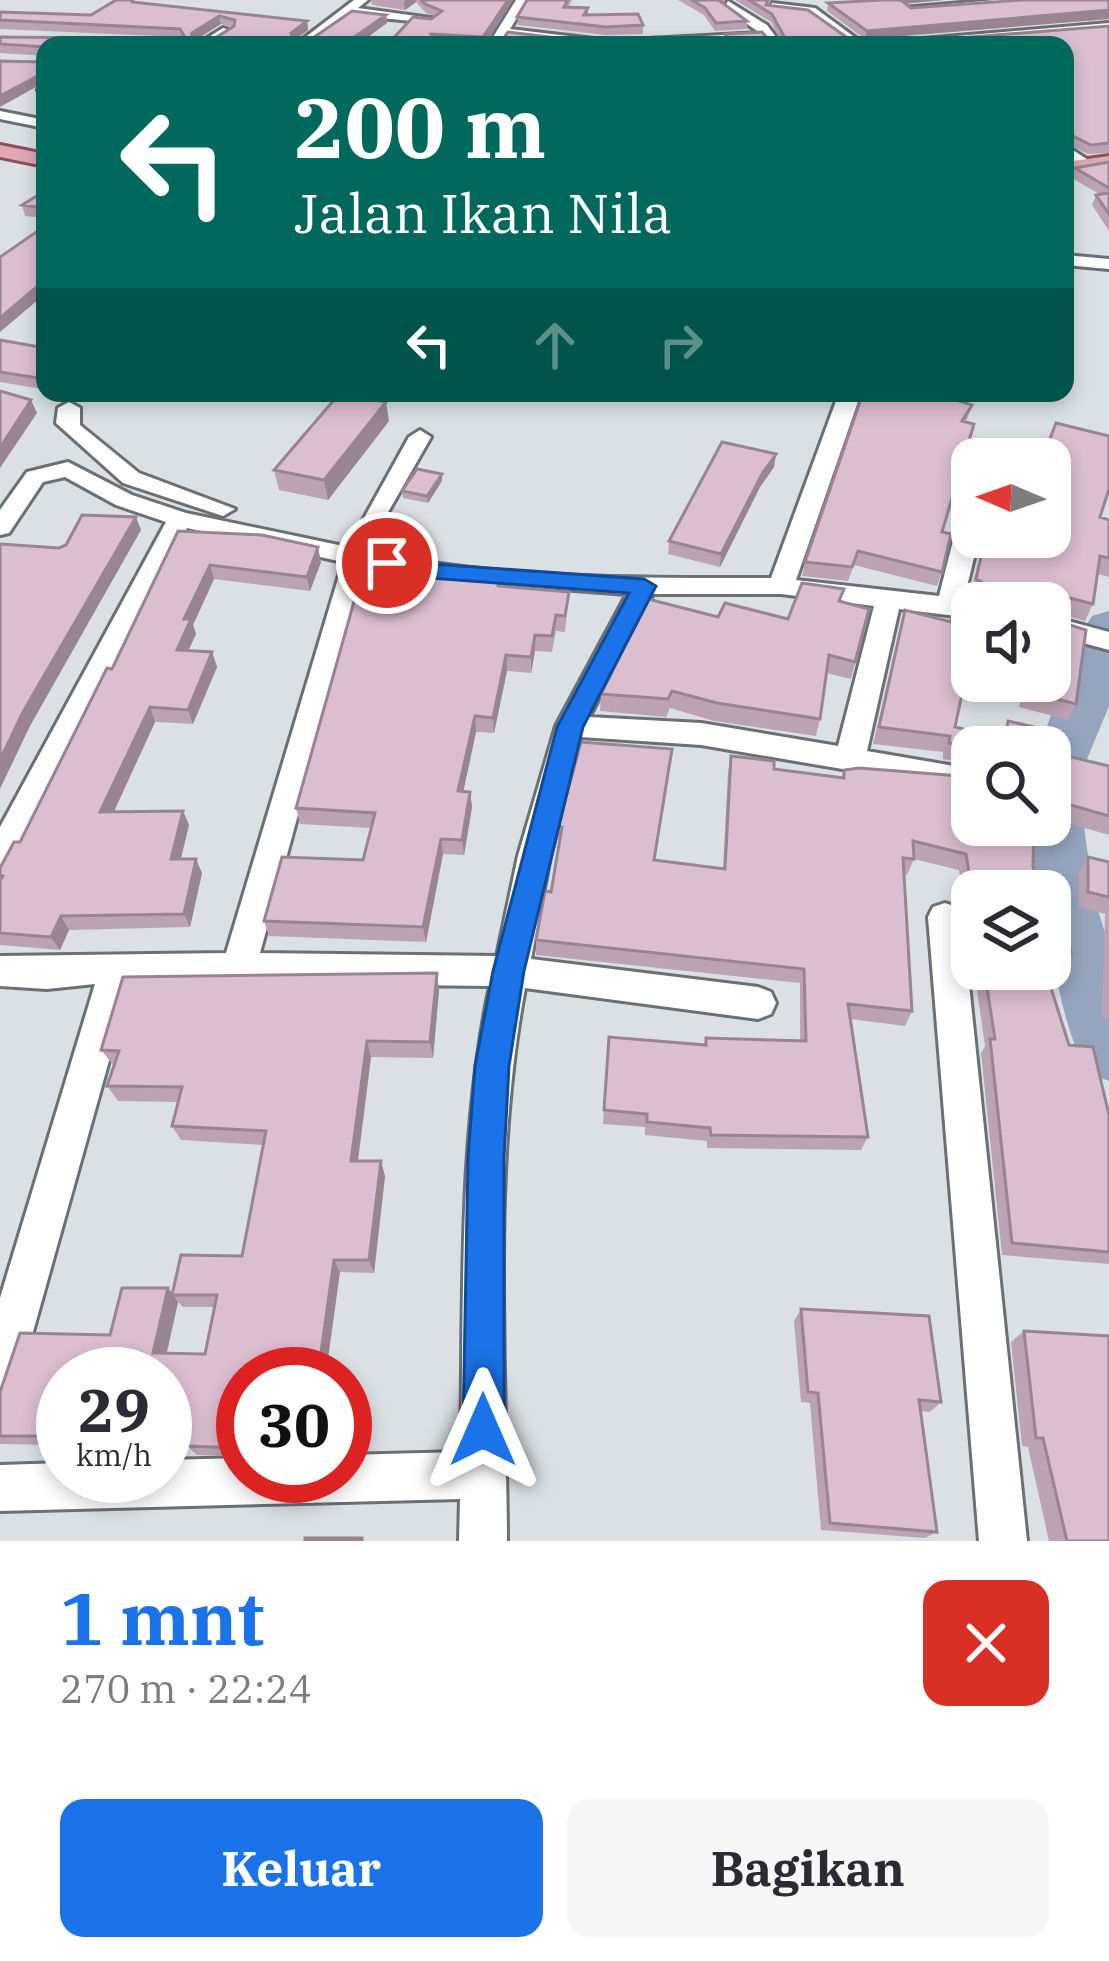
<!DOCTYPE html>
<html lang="id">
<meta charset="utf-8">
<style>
:root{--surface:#fff;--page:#f7f7f7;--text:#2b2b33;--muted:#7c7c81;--accent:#1a73e8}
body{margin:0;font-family:"IBM Plex Serif",serif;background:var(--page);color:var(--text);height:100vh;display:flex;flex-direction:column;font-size:45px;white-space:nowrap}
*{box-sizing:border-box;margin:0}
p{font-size:39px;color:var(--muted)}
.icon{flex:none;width:66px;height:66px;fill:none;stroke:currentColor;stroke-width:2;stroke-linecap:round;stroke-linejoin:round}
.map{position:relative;height:1541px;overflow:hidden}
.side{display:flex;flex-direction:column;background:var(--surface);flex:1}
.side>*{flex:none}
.top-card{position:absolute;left:36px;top:36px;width:1038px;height:366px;border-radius:24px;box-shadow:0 6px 18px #0003;background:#00695c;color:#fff;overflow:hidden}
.needle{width:78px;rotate:272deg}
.fabs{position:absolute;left:951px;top:438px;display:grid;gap:24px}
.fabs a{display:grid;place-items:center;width:120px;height:120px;border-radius:24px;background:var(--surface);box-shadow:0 6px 18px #0003;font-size:60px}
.speed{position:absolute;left:36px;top:1347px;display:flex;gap:24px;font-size:60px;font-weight:700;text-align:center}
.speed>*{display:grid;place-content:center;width:156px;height:156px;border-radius:50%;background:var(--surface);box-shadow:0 6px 18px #0003;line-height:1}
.speed small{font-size:30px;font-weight:400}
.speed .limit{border:18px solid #d22;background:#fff;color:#111}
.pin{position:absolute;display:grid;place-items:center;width:102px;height:102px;color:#fff;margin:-51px;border:6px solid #fff;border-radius:50%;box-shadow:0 3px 12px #0007}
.me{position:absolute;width:132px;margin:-66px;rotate:0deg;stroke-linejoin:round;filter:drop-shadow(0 0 9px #0008)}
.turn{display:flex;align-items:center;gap:42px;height:252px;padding:0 60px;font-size:54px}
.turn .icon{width:156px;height:156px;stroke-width:2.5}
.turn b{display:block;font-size:84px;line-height:102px}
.lanes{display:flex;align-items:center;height:114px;padding:0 60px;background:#0003;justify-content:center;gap:60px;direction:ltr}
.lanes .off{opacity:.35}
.round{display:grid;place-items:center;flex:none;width:126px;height:126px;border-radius:24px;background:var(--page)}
.summary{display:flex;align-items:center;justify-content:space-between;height:204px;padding:0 60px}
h1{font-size:72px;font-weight:700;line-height:90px;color:var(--accent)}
.button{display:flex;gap:24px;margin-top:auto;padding:24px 60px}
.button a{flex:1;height:138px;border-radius:24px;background:var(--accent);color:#fff;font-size:48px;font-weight:700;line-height:138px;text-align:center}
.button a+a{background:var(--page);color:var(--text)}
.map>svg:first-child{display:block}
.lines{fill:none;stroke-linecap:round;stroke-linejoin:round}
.river{fill:#97a4be;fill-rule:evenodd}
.minor-casing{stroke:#6b7074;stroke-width:6}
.major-casing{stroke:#8e505c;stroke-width:6}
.minor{fill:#fff;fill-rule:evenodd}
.major{fill:#e1a7b2;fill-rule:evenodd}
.wall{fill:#bca3b3;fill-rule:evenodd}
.shaded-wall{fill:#998592}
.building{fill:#dbbed0;stroke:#998592;stroke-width:3;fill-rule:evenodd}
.route{fill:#1a73e8;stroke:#114b97;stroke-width:3}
</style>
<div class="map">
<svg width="1109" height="1541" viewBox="0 0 1109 1541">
<rect width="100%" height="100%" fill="#dae0e4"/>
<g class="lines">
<path class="river" d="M1109,611V706L1078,781L1093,894L1109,946V1081L1086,1072C1059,1014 1050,954 1050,891H1033L1028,825H1050V747H1039L1085,627L1092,616Z"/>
<g class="minor-casing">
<path id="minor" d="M354,0H368L358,8L438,19L432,23L350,15L309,45H295Z
M516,0H528L510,29L611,41L760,33L724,8L728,1L767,25L782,45H769L763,36L581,45L506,36L500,45H488Z
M996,0H1071L909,12L903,8Z
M772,3L815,8L864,44L1109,23V31L920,45H850L808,14L768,10Z
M223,28L233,31L211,45H196Z
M45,86V95L40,94L38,90Z
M0,111L45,120V128L0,119Z
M1065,145L1093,163V169H1081L1065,157Z
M1065,255L1109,259V269L1065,265Z
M839,393H861L796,580L939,596L960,513L972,506V537H979L964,599L981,603H972V618L899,609L867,751L972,769V791L701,745L581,737L550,856L531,959L758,987L771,992L776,1003L771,1014L758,1019L525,988C491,1169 506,1358 507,1541H459L460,1499L0,1511V1465L63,1463V1476H165V1460L243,1458V1476H345V1455L461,1452C464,1296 458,1139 490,986L131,982L22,1371L16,1387L0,1393V1298L95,984L47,989L0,986V956L226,953L343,562L187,528L11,866L0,870V827L166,522L116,505L65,477L43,482L9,533L0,535V510L27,472L68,462L132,495L186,513L348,547L409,437L420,430L431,437L379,528L371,552C501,580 639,578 771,578ZM366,567L417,578L627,594L556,726L518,856L497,956L260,953ZM653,594H781L874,606L838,746L701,723L589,717Z
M69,402L80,408V425L139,473L235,509L223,516L123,483L56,423L58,408Z
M1050,616L1109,632V650L1050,634Z
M945,903L957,907L962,917L1027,1541H979L928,917L933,907Z"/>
</g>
<g class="major-casing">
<path id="major" d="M0,145L45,154V166L0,157Z
M1109,156V168L1065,174V162Z"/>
</g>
<use href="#minor" class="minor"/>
<use href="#major" class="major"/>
</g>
<path class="wall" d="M116,0H135V3L307,21L308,30L294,41L310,40L386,15L387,23L357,45H45V56L0,53V44L183,39L182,37L0,29V12L91,15ZM221,24L232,27L212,40L196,39Z
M371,0H513L484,45L434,43L387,45L435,16L426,13L416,2L405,10L372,5Z
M527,0H572L568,7L588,8V15L643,25V34L606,35L518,25L517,17Z
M678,0H725L723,3L747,21V29L715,31L704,15Z
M735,0H771L769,5L852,41H922L1109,26V153L1088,154L1065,143V45H726L724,42L725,34L770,41L780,40L771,22Z
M876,0H944L904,3L911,8L1109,0V19L865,39L827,11L828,3Z
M1109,162V231L1092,205L1096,195L1099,194L1072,178L1075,168Z
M45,191V218L25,216L22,205Z
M0,340L45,348V387L42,389L0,382Z
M863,393H957L953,399L972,405L966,422L942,532V572L937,586L854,565L848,581L802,576L805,562Z
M389,421L328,500L279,490L274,470Z
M774,467L760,487L720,567L668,554L669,541Z
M442,481L428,503L403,498L402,491Z
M1100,517L1109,520V577L1097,574L1093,604L1085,621L1054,612V620L1076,704L1068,720L1019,707L1022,693L976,681H1050V603H978L979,600L969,596L985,539L1018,547Z
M178,531L321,562L310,591L214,579L193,625L196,634L188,651L212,652L217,667L193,724L155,722L114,812L183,811L189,825L181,859L202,873L190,927L69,930L60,950L0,945V868L20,842L112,669Z
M412,566L413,573L500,586L569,592L565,632L556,631L552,652L535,651L531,673L507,671L494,733L476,732L463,791L470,792L472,807L464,855L443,854L426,942L269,936L264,921L363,860L371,828L300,824L296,808Z
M840,602L869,609L851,679L826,673L820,719L816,736L714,721L670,708L666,717L600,711L601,694L718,617L788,619Z
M956,603L972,604V680L966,678L955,727L1000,739L1008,721L1035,747H972V764L943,759V752L873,744L905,610L949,621Z
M1050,752L1109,766V835L1050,818Z
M731,756L774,769L842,778L844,770L972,777V958L959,870L914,859L907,875L904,874L912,1011L905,1026L850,1019L868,1137L861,1150L707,1148V1141L645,1135V1127L603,1124L609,1037L704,1045L706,1038L800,1041V983L536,955V940L551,892L559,843L558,826L655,860L723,868L728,772Z
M1088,857L1109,862V1018L1102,1017L1105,914L1079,907V873Z
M1050,917L1071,953L1061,968L1050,967Z
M974,969H1045L1069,1045L1109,1115V1264L1002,1255L981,1053L985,1046Z
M439,990L433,1058L371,1057L358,1161L385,1176L374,1273L340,1272L243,1374V1456L197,1455L186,1445H165V1374H63V1445L0,1444V1392L110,1335L168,1288L173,1294L242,1256L263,1145L181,1140L172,1126L178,1102L118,1101L107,1086L114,1066L101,1050ZM178,1302L183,1307H215L205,1354L167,1353Z
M801,1309L941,1402L930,1412L920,1411L937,1532L925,1538L821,1530L810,1403L801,1402L794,1321Z
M1024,1331L1109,1541H1049L1028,1447L1022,1446L1011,1342Z"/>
<path class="shaded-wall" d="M406,0H416V2L405,10L404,2Z
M508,0H513L484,45L483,37Z
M901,0H944L903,4Z
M1109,10V19L865,39L867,31Z
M386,15L387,23L357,45H343Z
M219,16L221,24L194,41L191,39L192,33Z
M307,21L308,30L292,41L291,33Z
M45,72V82L0,107V96Z
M45,280V294L0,332V318Z
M45,372V387L42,389L38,378Z
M31,400L37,413L0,468V448Z
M386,402L389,421L328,500L324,480Z
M776,454L774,467L760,487L720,567L721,554L762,474Z
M442,474V481L428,503L427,496Z
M136,517L141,530L30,726L0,789V760L23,712Z
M318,547L321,562L310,591L307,577Z
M210,565L214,579L193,625L196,634L182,664L177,650L184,619Z
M535,635V651L531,673V657Z
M212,652L217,667L193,724L188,710Z
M506,655L507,671L494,733L493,718Z
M150,707L155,722L107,826L100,812Z
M475,716L476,732L460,807L458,791Z
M470,792L472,807L464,855L462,840Z
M183,811L189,825L177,873L171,859Z
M441,839L443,854L426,942L423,927Z
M196,859L202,873L190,927L184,914Z
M61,916L69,930L60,950L51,937Z
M437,973L439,990L433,1058L430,1042Z
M367,1041L371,1057L356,1175L351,1161Z
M381,1161L385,1176L374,1273L369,1260Z
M334,1260L340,1272L326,1374H318Z
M168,1288L178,1302L164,1364L153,1353Z"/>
<path class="building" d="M116,0H132V2L307,21L291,33L294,41L310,40L352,11L386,15L343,45H45V47L0,44V37L186,39L180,29L0,20V12L91,15ZM219,16L235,20L234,26L212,40L191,39L192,33Z
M421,0H508L483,37L431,34L434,45H387L413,17L431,19L442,11L425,4Z
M527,0H568L564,7L588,8L584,15L638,14L643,25L606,27L517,17Z
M692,0H721L720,1L747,21L716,23L705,8Z
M749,0H768L766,5L808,10L852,41H922L1109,26V143L1091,145L1065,132V45H733L725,34L762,32L770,41L786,40L772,14Z
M882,0H901L911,8L1022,0H1109V10L867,31L828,3Z
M508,32L581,41L657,37L663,45H499Z
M45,60V72L0,96V61L42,62Z
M1109,162V188L1075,168Z
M45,191V208L22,205Z
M1109,193V214L1096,195Z
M45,226V280L0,318V257Z
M0,340L45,348V372L38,378L0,372Z
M0,391L31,400L0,448Z
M340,393L386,402L324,480L274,470Z
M863,393H953L949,398L972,405L962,421L974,424L942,532L951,534L942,572L858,551L852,567L805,562Z
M1056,423L1109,436V489L1100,517L1109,520V558L1100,556L1093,604L1059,595L1053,599L1054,620L1086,630L1076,704L1027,691L1028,681H1050V603H981L983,591L992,587L976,579L985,539L1018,547L1022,537H1050V459H1042Z
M722,442L776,454L762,474L721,554L669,541Z
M417,469L442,474L427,496L402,491Z
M82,515L136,517L23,712L0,760V544L59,548L66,545Z
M178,531L262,535L318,547L307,577L210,565L184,619H191L177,650L212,652L188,710L150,707L100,812L183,811L171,859H196L184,914L61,916L51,937L0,933V881L3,876L0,875V868L14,842H20L107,668L112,669Z
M366,559L412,566L410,572L499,579L498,586L569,592L565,616L556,615L552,636L535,635L531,657L506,655L493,718L475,716L458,791L470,792L462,840L441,839L423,927L264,921L282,857L363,860L375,813L296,808Z
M802,583L844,589L839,601L869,609L855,662L829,655L820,719L717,703L672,691L668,699L601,694L648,599L718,617L725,603L788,619Z
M956,603L972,604V662L969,661L955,727L1005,740L1008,721L1038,728L1035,747H973L949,743L950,736L879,727L905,610L951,622Z
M581,742L672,749L654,860L725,869L731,756L774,761V769L844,778V770L859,768L972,777V825H1034L1033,866L1038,891H972L966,854L913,841L914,859L903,858L912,1011L848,1004L868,1137L711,1135L710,1128L647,1122V1114L604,1110L609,1037L706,1045V1038L806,1041L804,969L536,940L545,891L551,892L562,827L558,826Z
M1050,752L1109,766V816L1050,799Z
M1088,857L1109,862V897L1088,892Z
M1050,917L1062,918L1071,953L1050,951Z
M984,969H1045L1069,1045L1093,1047L1109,1115V1252L1012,1243L990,1039H995Z
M437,973L430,1042L367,1041L351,1161H381L369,1260H334L318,1374H243V1448L186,1446L188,1437H165V1374H63V1436H0V1392L20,1333L110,1335L122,1288H168L153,1353L205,1354L217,1295H172L181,1255L242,1256L266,1131L172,1126L182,1087L107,1086L119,1051L101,1050L123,977Z
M801,1309L929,1316L941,1402L919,1400L937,1532L830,1523L818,1393L808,1392Z
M1024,1331L1109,1336V1541H1067L1043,1438H1036Z
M305,1538H362V1541H305Z"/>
<path class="route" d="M387,556L418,563L644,579L656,586L583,727L524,971L509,1066L504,1158V1430L498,1444L483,1451L469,1444L463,1430L468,1158L475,1066L493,971L557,727L629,593L418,577L379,568V558Z"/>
</svg>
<div class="fabs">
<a><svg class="needle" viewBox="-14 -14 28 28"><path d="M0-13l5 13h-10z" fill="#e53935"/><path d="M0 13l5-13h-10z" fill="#7c7c81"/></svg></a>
<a><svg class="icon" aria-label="sound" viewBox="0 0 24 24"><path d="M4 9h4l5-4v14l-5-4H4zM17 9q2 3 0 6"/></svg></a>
<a><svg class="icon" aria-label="search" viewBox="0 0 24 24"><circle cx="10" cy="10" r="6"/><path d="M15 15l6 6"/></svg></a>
<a><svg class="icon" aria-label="layers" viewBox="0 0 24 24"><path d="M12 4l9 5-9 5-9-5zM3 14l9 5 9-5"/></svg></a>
</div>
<div class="speed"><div>29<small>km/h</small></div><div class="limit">30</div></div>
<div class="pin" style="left:387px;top:563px;background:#d93025"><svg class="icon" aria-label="arrive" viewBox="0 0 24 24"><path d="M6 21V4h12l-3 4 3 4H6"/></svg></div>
<svg class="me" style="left:483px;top:1430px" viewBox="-20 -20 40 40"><path d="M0-17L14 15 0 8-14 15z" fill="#1a73e8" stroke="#fff" stroke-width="4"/></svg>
<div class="top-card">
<div class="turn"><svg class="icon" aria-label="left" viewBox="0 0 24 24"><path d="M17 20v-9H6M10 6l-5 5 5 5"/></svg><div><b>200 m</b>Jalan Ikan Nila</div></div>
<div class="lanes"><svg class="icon" aria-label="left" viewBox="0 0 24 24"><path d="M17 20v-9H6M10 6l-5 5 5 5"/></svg><svg class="icon off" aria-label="ahead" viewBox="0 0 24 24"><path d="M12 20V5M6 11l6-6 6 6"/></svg><svg class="icon off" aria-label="right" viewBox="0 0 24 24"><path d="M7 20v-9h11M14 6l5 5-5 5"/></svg></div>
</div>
</div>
<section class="side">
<div class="summary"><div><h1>1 mnt</h1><p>270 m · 22:24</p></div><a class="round" style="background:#d93025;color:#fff"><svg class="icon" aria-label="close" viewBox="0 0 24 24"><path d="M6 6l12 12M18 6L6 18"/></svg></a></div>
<div class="button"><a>Keluar</a><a>Bagikan</a></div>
</section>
